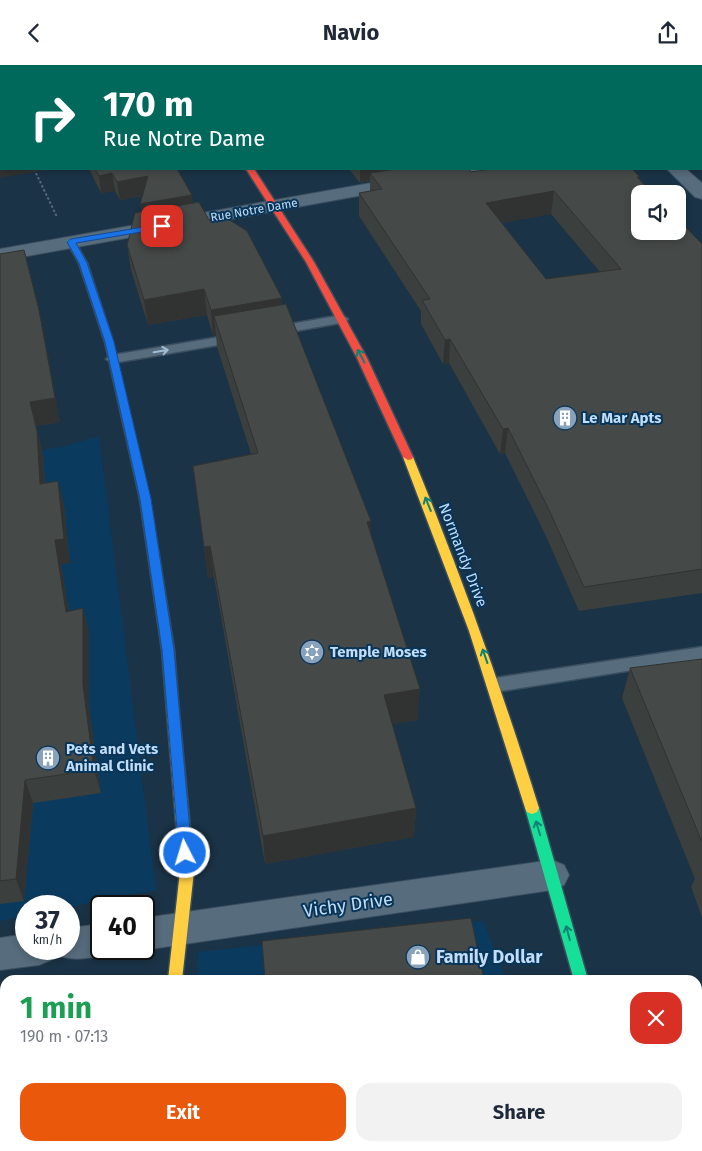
<!DOCTYPE html>
<meta charset="utf-8">
<style>
:root{--surface:#fff;--page:#f2f2f3;--text:#1f2937;--muted:#747a83;--accent:#ea580c}
body{margin:0;font-family:"Fira Sans",sans-serif;background:var(--page);color:var(--text);height:100vh;display:flex;flex-direction:column;font-size:19px;white-space:nowrap}
*{box-sizing:border-box;margin:0}
p{font-size:16px;color:var(--muted)}
.icon{flex:none;width:28px;height:28px;fill:none;stroke:currentColor;stroke-width:2;stroke-linecap:round;stroke-linejoin:round}
.map{position:relative;flex:1;overflow:hidden}
.drawer{position:absolute;left:0px;top:910px;width:702px;height:176px;display:flex;flex-direction:column;background:var(--surface);border-radius:15px 15px 0 0;box-shadow:0 2px 8px #0003}
.drawer>*{flex:none}
.top-card{position:absolute;left:0px;top:0px;width:702px;height:105px;box-shadow:0 2px 8px #0003;background:#00695c;color:#fff;overflow:hidden}
.buttons{position:absolute;left:631px;top:120px;display:grid;gap:10px}
.buttons a{display:grid;place-items:center;width:55px;height:55px;border-radius:10px;background:var(--surface);box-shadow:0 2px 8px #0003;font-size:25px}
.speed{position:absolute;left:15px;top:830px;display:flex;gap:10px;font-size:25px;font-weight:700;text-align:center}
.speed>*{display:grid;place-content:center;width:65px;height:65px;border-radius:50%;background:var(--surface);box-shadow:0 2px 8px #0003;line-height:1}
.speed small{font-size:12px;font-weight:400}
.speed .limit{border:2px solid #111;border-radius:8px;background:#fff;color:#111}
.pin{position:absolute;display:grid;place-items:center;width:42px;height:42px;color:#fff;margin:-21px;border-radius:10px;box-shadow:0 2px 8px #0006}
.me{position:absolute;width:55px;margin:-28px;rotate:355deg;stroke-linejoin:round;filter:drop-shadow(0 0 4px #0008)}
.turn{display:flex;align-items:center;gap:18px;height:105px;padding:0 20px;font-size:22px}
.turn .icon{width:65px;height:65px;stroke-width:2.5}
.turn b{display:block;font-size:35px;line-height:42px}
.round{display:grid;place-items:center;flex:none;width:52px;height:52px;border-radius:15px;background:var(--page)}
.head{display:flex;align-items:center;justify-content:space-between;height:85px;padding:0 20px}
h1{font-size:30px;font-weight:700;line-height:38px;color:#1e9e55}
.cta{display:flex;gap:10px;margin-top:auto;padding:10px 20px}
.cta a{flex:1;height:58px;border-radius:15px;background:var(--accent);color:#fff;font-size:20px;font-weight:700;line-height:58px;text-align:center}
.cta a+a{background:var(--page);color:var(--text)}
header{display:flex;justify-content:space-between;align-items:center;height:65px;padding:0 20px;background:var(--surface);font-size:22px;font-weight:700}
.map>svg:first-child{display:block}
.built{fill:#0a3b5f}
.lines{fill:none;stroke-linecap:round;stroke-linejoin:round}
.lane-casing{stroke:#3b4e5e;stroke-width:3}
.street-casing{stroke:#3b4e5e;stroke-width:2}
.fast-casing{stroke:#3b4e5e;stroke-width:3}
.slow-casing{stroke:#3b4e5e;stroke-width:3}
.jam-casing{stroke:#3b4e5e;stroke-width:3}
.path{stroke:#566a7a;stroke-width:2;stroke-dasharray:2.5 2;stroke-linecap:butt}
.lane{fill:#576c7d;fill-rule:evenodd}
.street{fill:#576c7d;fill-rule:evenodd}
.fast{fill:#16e098;fill-rule:evenodd}
.slow{fill:#ffcf43;fill-rule:evenodd}
.jam{fill:#f24e42;fill-rule:evenodd}
.wall{fill:#3b3f3e;fill-rule:evenodd}
.shaded-wall{fill:#303332}
.building{fill:#454948;stroke:#303332;fill-rule:evenodd}
.oneway{stroke:#a1bbd3}
.oneway2{stroke:#0e8275}
.route{fill:#1a73e8;stroke:#114b97}
.labels{text-anchor:middle;dominant-baseline:central;stroke-width:4;stroke-linejoin:round;paint-order:stroke}
.far-street-label{font-size:12px;fill:#c1ddf8;stroke:#083558}
.poi-label{font-size:15px;font-weight:bold;fill:#c1ddf8;stroke:#083558;text-anchor:start}
.street-label{font-size:15px;fill:#c1ddf8;stroke:#083558}
.near-street-label{font-size:18px;fill:#c1ddf8;stroke:#083558}
.near-poi-label{font-size:18px;font-weight:bold;fill:#c1ddf8;stroke:#083558;text-anchor:start}
</style>
<header><svg class="icon" aria-label="back" viewBox="0 0 24 24"><path d="M15 5l-7 7 7 7"/></svg>Navio<svg class="icon" aria-label="share" viewBox="0 0 24 24"><path d="M12 15V3M7 8l5-5 5 5M5 13v7h14v-7"/></svg></header>
<div class="map">
<svg width="702" height="1086" viewBox="0 0 702 1086">
<rect width="100%" height="100%" fill="#1a3346"/>
<path class="built" d="M99,371L156,825L69,842L26,841V851L0,856V392L66,381Z
M483,856L506,915H197L198,887Z
M198,1081H559L560,1086H198Z"/>
<g class="lines">
<g class="lane-casing">
<path id="lane" d="M342,250L348,254L346,257L273,270L267,266L273,262Z
M237,269L242,270L243,273L242,276L113,298L106,294L113,290Z
M702,582V594L495,627L489,625L486,620L489,615L495,613Z
M5,985V1007L0,1008V986Z"/>
</g>
<g class="street-casing">
<path id="street" d="M541,0H557L558,1H542Z
M701,57H702V67H701Z
M450,104H488L485,108L479,109L0,196V184Z
M667,104H686L702,118V134L695,132Z
M552,795L564,800L569,810L564,820L552,825L144,885L141,884H144V853Z
M101,859V884H114L113,886C95,893 75,897 57,890L55,887L51,895L39,900L0,905V873L26,869V884H69V863Z
M156,1081H196V1086H156Z"/>
</g>
<g class="fast-casing">
<path id="fast" d="M68,175H74L87,198L113,277L150,434L174,585L179,647L177,650L173,652L169,650L167,647L162,585L140,434L105,277L79,198L67,177Z
M532,737L537,739L539,743L588,915H574L525,743L527,739Z"/>
</g>
<g class="slow-casing">
<path id="slow" d="M408,389L413,392C460,507 502,624 539,743L537,747L532,749L527,747L525,743L469,566L403,392Z
M173,642L177,644L179,647L194,806L182,915H168L180,806L167,647L169,644Z
M617,1081H633L634,1086H618Z"/>
</g>
<g class="jam-casing">
<path id="jam" d="M166,0H173V1H167Z
M246,104H254L314,197L367,293L413,392L412,394L408,395L403,392L357,293L306,197Z"/>
</g>
<path class="path" d="M34,104L57,152"/>
<use href="#lane" class="lane"/>
<use href="#street" class="street"/>
<use href="#fast" class="fast"/>
<use href="#slow" class="slow"/>
<use href="#jam" class="jam"/>
</g>
<path class="wall" d="M32,0H107L108,1H33Z
M406,0H516L518,1H407Z
M616,0H702V56H701V1H618Z
M89,104H177L192,130V138L209,155L283,240L371,456V470L418,655L392,659L416,743L414,772L265,799L214,512L208,513L193,401L251,389L217,282L216,270L213,271L207,250L148,260L131,205L127,180L142,147L143,131L120,135L115,126L101,128Z
M349,104H469L471,107L640,115L702,179V528L579,546L545,469L505,388L500,389L449,298L443,299L421,259V246L359,151V128L370,126V116L360,118ZM551,149L600,207L546,214L501,158Z
M0,189L44,269L60,357L36,361L43,390L45,418L64,440L70,498L61,499L69,547L83,543L89,567V643L101,728L33,738L24,836L0,839Z
M702,594V852L691,822L695,814L622,633L630,603Z"/>
<path class="shaded-wall" d="M0,90H1V104H49L0,113Z
M360,104H441L370,108V116L360,118Z
M112,108L115,126L101,128L99,111Z
M148,111L150,129L120,135L117,117Z
M554,126L551,149L484,161L486,138Z
M192,130L194,148L143,157L140,139Z
M204,224L207,250L148,260L144,235Z
M282,233L284,258L214,251L216,270L213,271L211,245Z
M39,245L44,269L60,357L36,361L30,337Z
M450,274L449,298L443,299L445,275Z
M508,363L505,388L500,389L503,364Z
M37,366L43,390L46,443L40,419Z
M58,416L64,440L70,498L61,499L73,571L66,547L55,475Z
M371,456V487L367,457Z
M210,481L214,512L208,513L204,482Z
M83,543L89,567V643L101,728L94,705L83,620Z
M420,624L418,655L383,661L384,630Z
M25,715L33,738L24,836L16,814Z
M416,743L414,772L265,799L263,771Z
M37,1081H47L49,1086H37Z"/>
<path class="building" d="M42,0H107L108,1H43Z
M429,0H516L518,1H430Z
M649,0H702V37H701V1H651Z
M0,42H1V90H0Z
M95,104H177L192,130L140,139L148,111L117,117L112,108L99,111Z
M396,104H469L471,107L491,104H632L640,112H637L653,129H640V166H678V154L702,179V504L584,522L549,445L508,363L503,364L450,274L445,275L422,235L430,234L359,128L382,124L370,108ZM554,126L621,204L546,214L486,138Z
M199,137L209,155L225,152L247,166L282,233L211,245L204,224L144,235L127,180L135,148Z
M24,185L39,245L55,333L30,337L37,366L40,419L58,416L64,474L55,475L66,547L83,543V620L94,705L25,715L16,814L0,816V189Z
M286,239L371,456L367,457L420,624L384,630L416,743L263,771L210,481L204,482L193,401L258,388L214,251Z
M702,594V777L630,603Z
M471,853L484,915H265L262,876Z
M0,1070H5V1081H37V1086H0Z
M278,1081H532L533,1086H278Z"/>
<defs><path id="oneway-shaft" d="M-6 0H5M1.5-3L5.5 0L1.5 3" fill="none" stroke-width="1.6" stroke-linecap="round" stroke-linejoin="round" transform="scale(1.25)"/></defs>
<use class="oneway" href="#oneway-shaft" transform="translate(161 286) rotate(-10)"/>
<g class="oneway2">
<use href="#oneway-shaft" transform="translate(361 291) rotate(-118)"/>
<use href="#oneway-shaft" transform="translate(428 439) rotate(-112)"/>
<use href="#oneway-shaft" transform="translate(485 591) rotate(-109)"/>
<use href="#oneway-shaft" transform="translate(538 763) rotate(-107)"/>
<use href="#oneway-shaft" transform="translate(568 868) rotate(-105)"/>
</g>
<path class="route" d="M162,159L166,161L165,163L76,178L87,198L114,277L151,434L174,585L192,788L190,792L185,794L181,792L179,788L162,585L140,434L105,277L79,198L67,177L71,174Z"/>
<defs>
<g id="building-disc" transform="scale(1.25)"><circle r="9.5" fill="#87a2ba" stroke="#083558"/><path d="M-4-6H4V6H1V3H-1V6H-4ZM-2.5-4.3h1.7v1.8h-1.7ZM.8-4.3h1.7v1.8H.8ZM-2.5-1h1.7V.8h-1.7ZM.8-1h1.7V.8H.8Z" fill="#fff"/></g>
<g id="synagogue-disc" transform="scale(1.25)"><circle r="9.5" fill="#87a2ba" stroke="#083558"/><path d="M0-6.5L5.6 3.2H-5.6ZM0 6.5L5.6-3.2H-5.6Z" fill="#fff"/></g>
<g id="shop-disc" transform="scale(1.25)"><circle r="9.5" fill="#87a2ba" stroke="#083558"/><path d="M-5-2.5h2.3a2.7 3.5 0 0 1 5.4 0H5L5.5 6h-11ZM-1.5-2.5h3a1.5 2.3 0 0 0-3 0Z" fill="#fff"/></g>
</defs>
<g fill-rule="evenodd">
<use href="#building-disc" x="565" y="353"/>
<use href="#synagogue-disc" x="312" y="587"/>
<use href="#building-disc" x="48" y="693"/>
<use href="#shop-disc" x="418" y="892"/>
</g>
<g class="labels">
<g class="far-street-label">
<text transform="translate(254 145) rotate(-10)">Rue Notre Dame</text>
</g>
<g class="poi-label">
<text x="582" y="353">Le Mar Apts</text>
<text x="330" y="587">Temple Moses</text>
<text x="66" y="684">Pets and Vets<tspan x="66" dy="17">Animal Clinic</tspan></text>
</g>
<g class="street-label">
<text transform="translate(463 490) rotate(69)">Normandy Drive</text>
</g>
<g class="near-street-label">
<text transform="translate(348 840) rotate(-8)">Vichy Drive</text>
</g>
<g class="near-poi-label">
<text x="436" y="892">Family Dollar</text>
</g>
</g>
</svg>
<div class="buttons">
<a><svg class="icon" aria-label="sound" viewBox="0 0 24 24"><path d="M4 9h4l5-4v14l-5-4H4zM17 9q2 3 0 6"/></svg></a>
</div>
<div class="speed"><div>37<small>km/h</small></div><div class="limit">40</div></div>
<div class="pin" style="left:162px;top:161px;background:#d93025"><svg class="icon" aria-label="arrive" viewBox="0 0 24 24"><path d="M6 21V4h12l-3 4 3 4H6"/></svg></div>
<svg class="me" style="left:185px;top:788px" viewBox="-20 -20 40 40"><circle r="17" fill="#1a73e8" stroke="#fff" stroke-width="3"/><path d="M0-11L8 9 0 5-8 9z" fill="#fff"/></svg>
<div class="top-card">
<div class="turn"><svg class="icon" aria-label="right" viewBox="0 0 24 24"><path d="M7 20v-9h11M14 6l5 5-5 5"/></svg><div><b>170 m</b>Rue Notre Dame</div></div>
</div>
<section class="drawer">
<div class="head"><div><h1>1 min</h1><p>190 m · 07:13</p></div><a class="round" style="background:#d93025;color:#fff"><svg class="icon" aria-label="close" viewBox="0 0 24 24"><path d="M6 6l12 12M18 6L6 18"/></svg></a></div>
<div class="cta"><a>Exit</a><a>Share</a></div>
</section>
</div>
